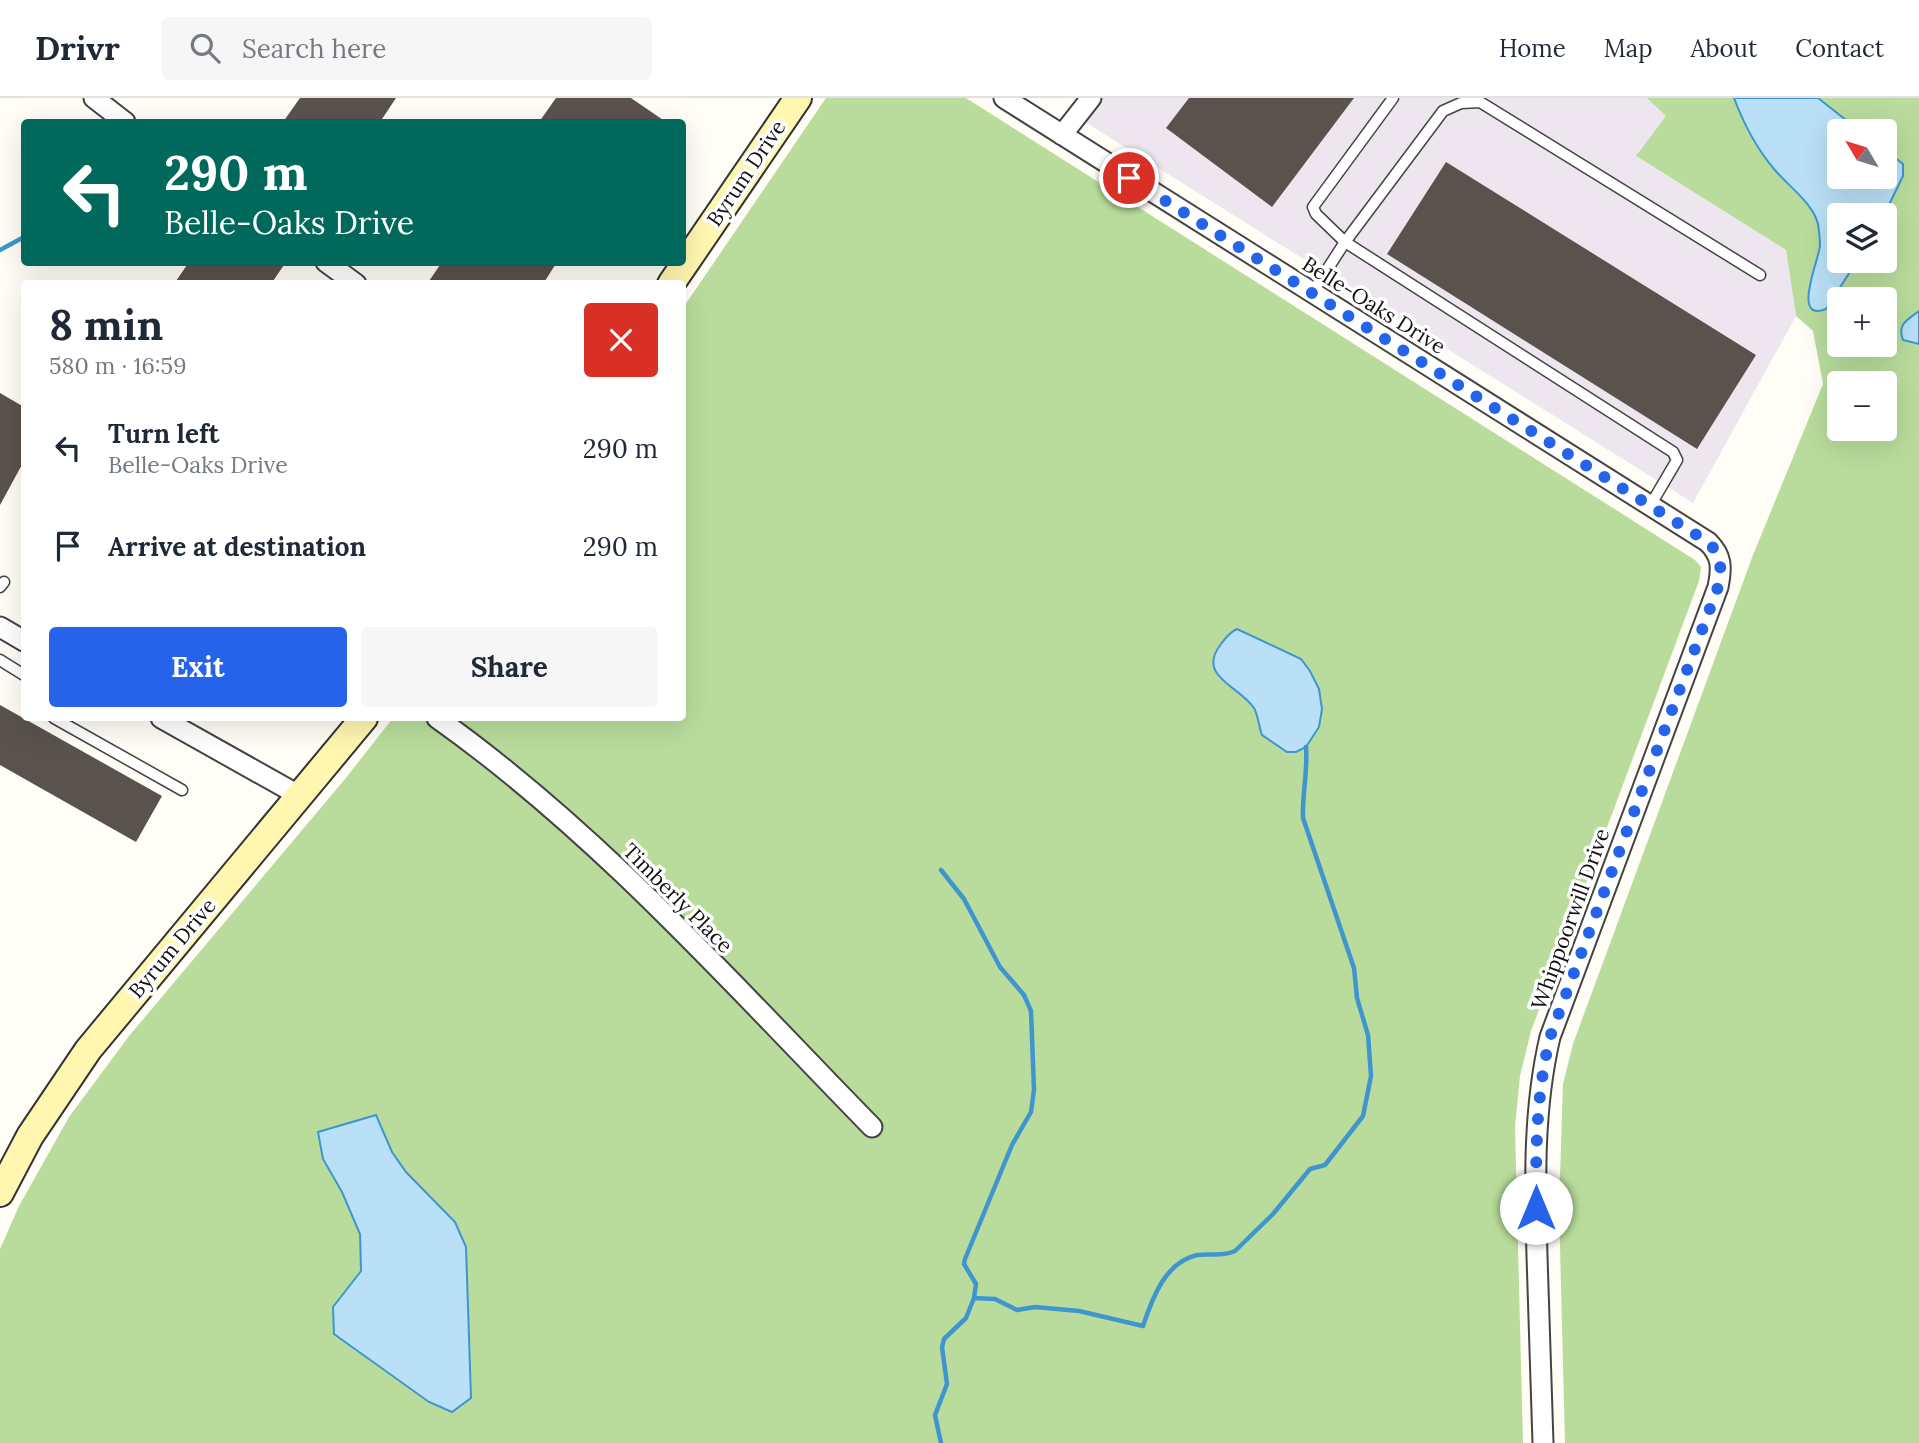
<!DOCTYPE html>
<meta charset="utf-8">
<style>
:root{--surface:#fff;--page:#f6f6f7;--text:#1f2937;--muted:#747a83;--line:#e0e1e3;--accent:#2563eb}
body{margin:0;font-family:Lora,serif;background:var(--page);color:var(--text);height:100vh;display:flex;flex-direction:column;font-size:26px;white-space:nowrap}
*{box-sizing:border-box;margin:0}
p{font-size:23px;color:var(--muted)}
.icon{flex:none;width:38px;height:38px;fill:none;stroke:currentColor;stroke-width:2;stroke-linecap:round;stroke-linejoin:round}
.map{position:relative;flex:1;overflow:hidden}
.drawer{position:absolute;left:21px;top:182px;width:665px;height:441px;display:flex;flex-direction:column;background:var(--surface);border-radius:7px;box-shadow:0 7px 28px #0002}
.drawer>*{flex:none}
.guide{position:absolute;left:21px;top:21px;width:665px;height:147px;border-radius:7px;box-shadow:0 7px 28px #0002;background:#00695c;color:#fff;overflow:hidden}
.needle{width:46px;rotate:308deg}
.fabs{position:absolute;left:1827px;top:21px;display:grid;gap:14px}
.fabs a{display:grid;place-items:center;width:70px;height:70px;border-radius:7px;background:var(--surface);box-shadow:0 7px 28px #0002;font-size:35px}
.pin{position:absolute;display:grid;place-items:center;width:60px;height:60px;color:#fff;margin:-30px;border:4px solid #fff;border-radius:50%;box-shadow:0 2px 7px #0007}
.me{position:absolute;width:77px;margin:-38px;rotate:0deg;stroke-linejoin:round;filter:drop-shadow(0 0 5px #0008)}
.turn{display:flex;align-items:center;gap:24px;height:147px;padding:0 28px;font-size:32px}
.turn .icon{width:91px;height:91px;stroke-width:2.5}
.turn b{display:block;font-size:49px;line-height:60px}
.round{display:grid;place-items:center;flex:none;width:74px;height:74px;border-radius:7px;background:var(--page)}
.overview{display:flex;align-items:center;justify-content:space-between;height:119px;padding:0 28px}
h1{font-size:42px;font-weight:700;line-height:52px}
.primary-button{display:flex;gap:14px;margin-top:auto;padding:14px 28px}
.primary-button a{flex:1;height:80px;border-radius:7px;background:var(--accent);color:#fff;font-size:28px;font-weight:700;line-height:80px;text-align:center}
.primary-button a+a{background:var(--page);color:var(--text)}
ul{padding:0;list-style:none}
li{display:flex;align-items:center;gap:21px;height:98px;padding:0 28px}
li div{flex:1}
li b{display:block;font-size:26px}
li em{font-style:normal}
header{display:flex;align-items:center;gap:42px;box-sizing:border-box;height:98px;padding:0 35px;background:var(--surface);border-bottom:2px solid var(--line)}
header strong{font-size:33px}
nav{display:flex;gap:38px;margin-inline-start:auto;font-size:24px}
.search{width:490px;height:63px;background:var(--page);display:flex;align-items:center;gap:18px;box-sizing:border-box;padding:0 24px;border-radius:7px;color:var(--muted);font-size:26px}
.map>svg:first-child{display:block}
.industrial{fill:#eee6ef}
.forest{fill:#b9dc9c;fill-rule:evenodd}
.water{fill:#b9e0f7;stroke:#3f96cf;stroke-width:2}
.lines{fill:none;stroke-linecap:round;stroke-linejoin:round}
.stream{stroke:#3f96cf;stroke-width:4.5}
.building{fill:#5a524d}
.lane-casing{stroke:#444;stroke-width:13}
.street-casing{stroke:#444;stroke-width:23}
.secondary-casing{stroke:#333;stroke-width:30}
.lane{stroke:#fff;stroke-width:10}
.street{stroke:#fff;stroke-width:19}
.secondary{stroke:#fff6b0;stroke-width:26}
.route{stroke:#2563eb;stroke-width:12;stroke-dasharray:0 21.6}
.labels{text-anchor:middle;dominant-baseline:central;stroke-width:7;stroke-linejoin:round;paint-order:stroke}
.street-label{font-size:21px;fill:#111;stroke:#fff}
</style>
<header>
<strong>Drivr</strong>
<div class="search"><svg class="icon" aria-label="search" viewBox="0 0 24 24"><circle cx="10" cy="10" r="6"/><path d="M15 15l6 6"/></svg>Search here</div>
<nav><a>Home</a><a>Map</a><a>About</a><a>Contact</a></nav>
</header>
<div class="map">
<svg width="1919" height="1345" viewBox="0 0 1919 1345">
<rect width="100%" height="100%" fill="#fffdf5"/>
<path class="industrial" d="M1079,0H1647L1667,18L1637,59L1786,152L1796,218L1693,405L1085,24L1070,11Z"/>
<path class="forest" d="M826,0H966L1695,462L1701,469L1699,483L1531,933L1520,978L1515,1029L1523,1345H0V1151L19,1108L69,1019L129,938L345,681L393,620H682L683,210Z
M1647,0H1919V1345H1565L1559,1109L1563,986L1573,946L1753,457L1823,286L1813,233L1796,218L1786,152L1636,58L1666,18ZM1839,33H1885V79H1839ZM1839,117H1885V163H1839ZM1839,201H1885V247H1839ZM1839,285H1885V331H1839Z"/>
<path class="water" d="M1734,0H1818L1860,33H1839V79H1885V52L1903,66V78L1884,117H1839V163H1857L1826,211C1791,225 1819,161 1820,148C1820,141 1819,132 1818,126C1813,105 1787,87 1774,71C1757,51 1743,24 1734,0Z
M1919,213V246L1903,242C1897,226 1907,222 1919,213Z
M1237,531L1301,561L1310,573L1319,591L1322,611L1319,629L1306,649L1296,654H1287L1262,637C1259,629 1258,617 1254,610C1238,587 1196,578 1221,546C1226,539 1230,534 1237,531Z
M376,1017L392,1054L406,1074L455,1124L466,1149L471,1300L452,1314L429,1304L334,1236L333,1209L361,1173L360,1136L342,1094L323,1061L318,1034Z"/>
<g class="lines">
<path class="stream" d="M0,152L24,139
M941,772L964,801L1000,869L1024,897L1031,913L1034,992L1031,1014L1012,1047L965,1161L964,1166L976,1186L974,1200L966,1220L944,1241L942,1249L947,1286L935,1317L941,1345
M974,1200L995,1201L1017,1212L1035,1209L1079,1213L1143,1228C1152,1201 1165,1164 1197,1157C1209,1155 1223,1159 1235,1153L1273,1116L1310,1071L1325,1067L1363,1018L1371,978L1368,937L1357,900L1354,870L1303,720C1302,696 1308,673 1306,649"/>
</g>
<path class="building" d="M300,0H396L380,24H283Z
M556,0H631L666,24H539Z
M1189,0H1354L1272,109L1166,30Z
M1446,64L1756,257L1697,351L1387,156Z
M189,164H286L271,186H174Z
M442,164H557L543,186H427Z
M0,295L24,309V363L0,407Z
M0,607L162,698L136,744L0,667Z"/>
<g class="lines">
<g class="lane-casing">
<path id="lane" d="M1312,195L1345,144L1316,116L1313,109L1393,0
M1650,408L1677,362L1673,354L1345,144L1443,13L1461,5L1480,4L1760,177
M0,489L4,484
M0,562L24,577
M54,620L182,692"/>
</g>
<g class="street-casing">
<path id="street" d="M94,0L125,24
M1004,0L1708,444C1722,458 1722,469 1718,489L1550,939C1533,1012 1535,1084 1537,1158C1539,1220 1541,1283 1543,1345
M1062,37L1091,0
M326,164L356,186
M0,529L24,543
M161,620L300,698
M437,620C599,735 733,887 872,1029"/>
</g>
<g class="secondary-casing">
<path id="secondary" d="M671,186L798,0
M0,1095L30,1038L88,952L364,620"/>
</g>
<use href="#lane" class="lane"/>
<use href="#street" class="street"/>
<use href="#secondary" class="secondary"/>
</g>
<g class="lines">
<path class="route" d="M1129,80L1708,444C1722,458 1722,470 1718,489L1550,939C1536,998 1536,1050 1536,1110"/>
</g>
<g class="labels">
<g class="street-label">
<text transform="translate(746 75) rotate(-56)">Byrum Drive</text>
<text transform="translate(1374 207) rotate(32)">Belle-Oaks Drive</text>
<text transform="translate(678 800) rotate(45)">Timberly Place</text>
<text transform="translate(1570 821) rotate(-70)">Whippoorwill Drive</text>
<text transform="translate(172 850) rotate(-50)">Byrum Drive</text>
</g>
</g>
</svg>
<div class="fabs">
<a><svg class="needle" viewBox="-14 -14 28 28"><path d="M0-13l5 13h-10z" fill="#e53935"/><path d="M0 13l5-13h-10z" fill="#747a83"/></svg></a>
<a><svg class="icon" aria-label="layers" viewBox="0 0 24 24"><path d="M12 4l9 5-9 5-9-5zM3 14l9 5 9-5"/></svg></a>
<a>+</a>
<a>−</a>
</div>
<div class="pin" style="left:1129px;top:80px;background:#d93025"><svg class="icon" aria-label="arrive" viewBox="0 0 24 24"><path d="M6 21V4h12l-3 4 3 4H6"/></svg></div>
<svg class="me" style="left:1536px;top:1110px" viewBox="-20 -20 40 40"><circle r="19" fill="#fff"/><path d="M0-13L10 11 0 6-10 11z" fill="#2563eb"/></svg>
<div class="guide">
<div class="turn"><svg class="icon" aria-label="left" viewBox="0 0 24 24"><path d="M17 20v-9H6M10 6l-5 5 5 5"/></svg><div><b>290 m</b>Belle-Oaks Drive</div></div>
</div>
<section class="drawer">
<div class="overview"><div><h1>8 min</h1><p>580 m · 16:59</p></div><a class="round" style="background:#d93025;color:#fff"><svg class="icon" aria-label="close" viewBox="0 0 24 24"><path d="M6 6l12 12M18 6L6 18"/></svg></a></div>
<ul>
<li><svg class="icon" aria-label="left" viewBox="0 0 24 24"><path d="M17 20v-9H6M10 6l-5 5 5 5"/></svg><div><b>Turn left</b><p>Belle-Oaks Drive</p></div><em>290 m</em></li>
<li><svg class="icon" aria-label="arrive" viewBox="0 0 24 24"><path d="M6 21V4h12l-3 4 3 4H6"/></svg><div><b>Arrive at destination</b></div><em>290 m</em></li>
</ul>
<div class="primary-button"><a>Exit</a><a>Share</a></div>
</section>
</div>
